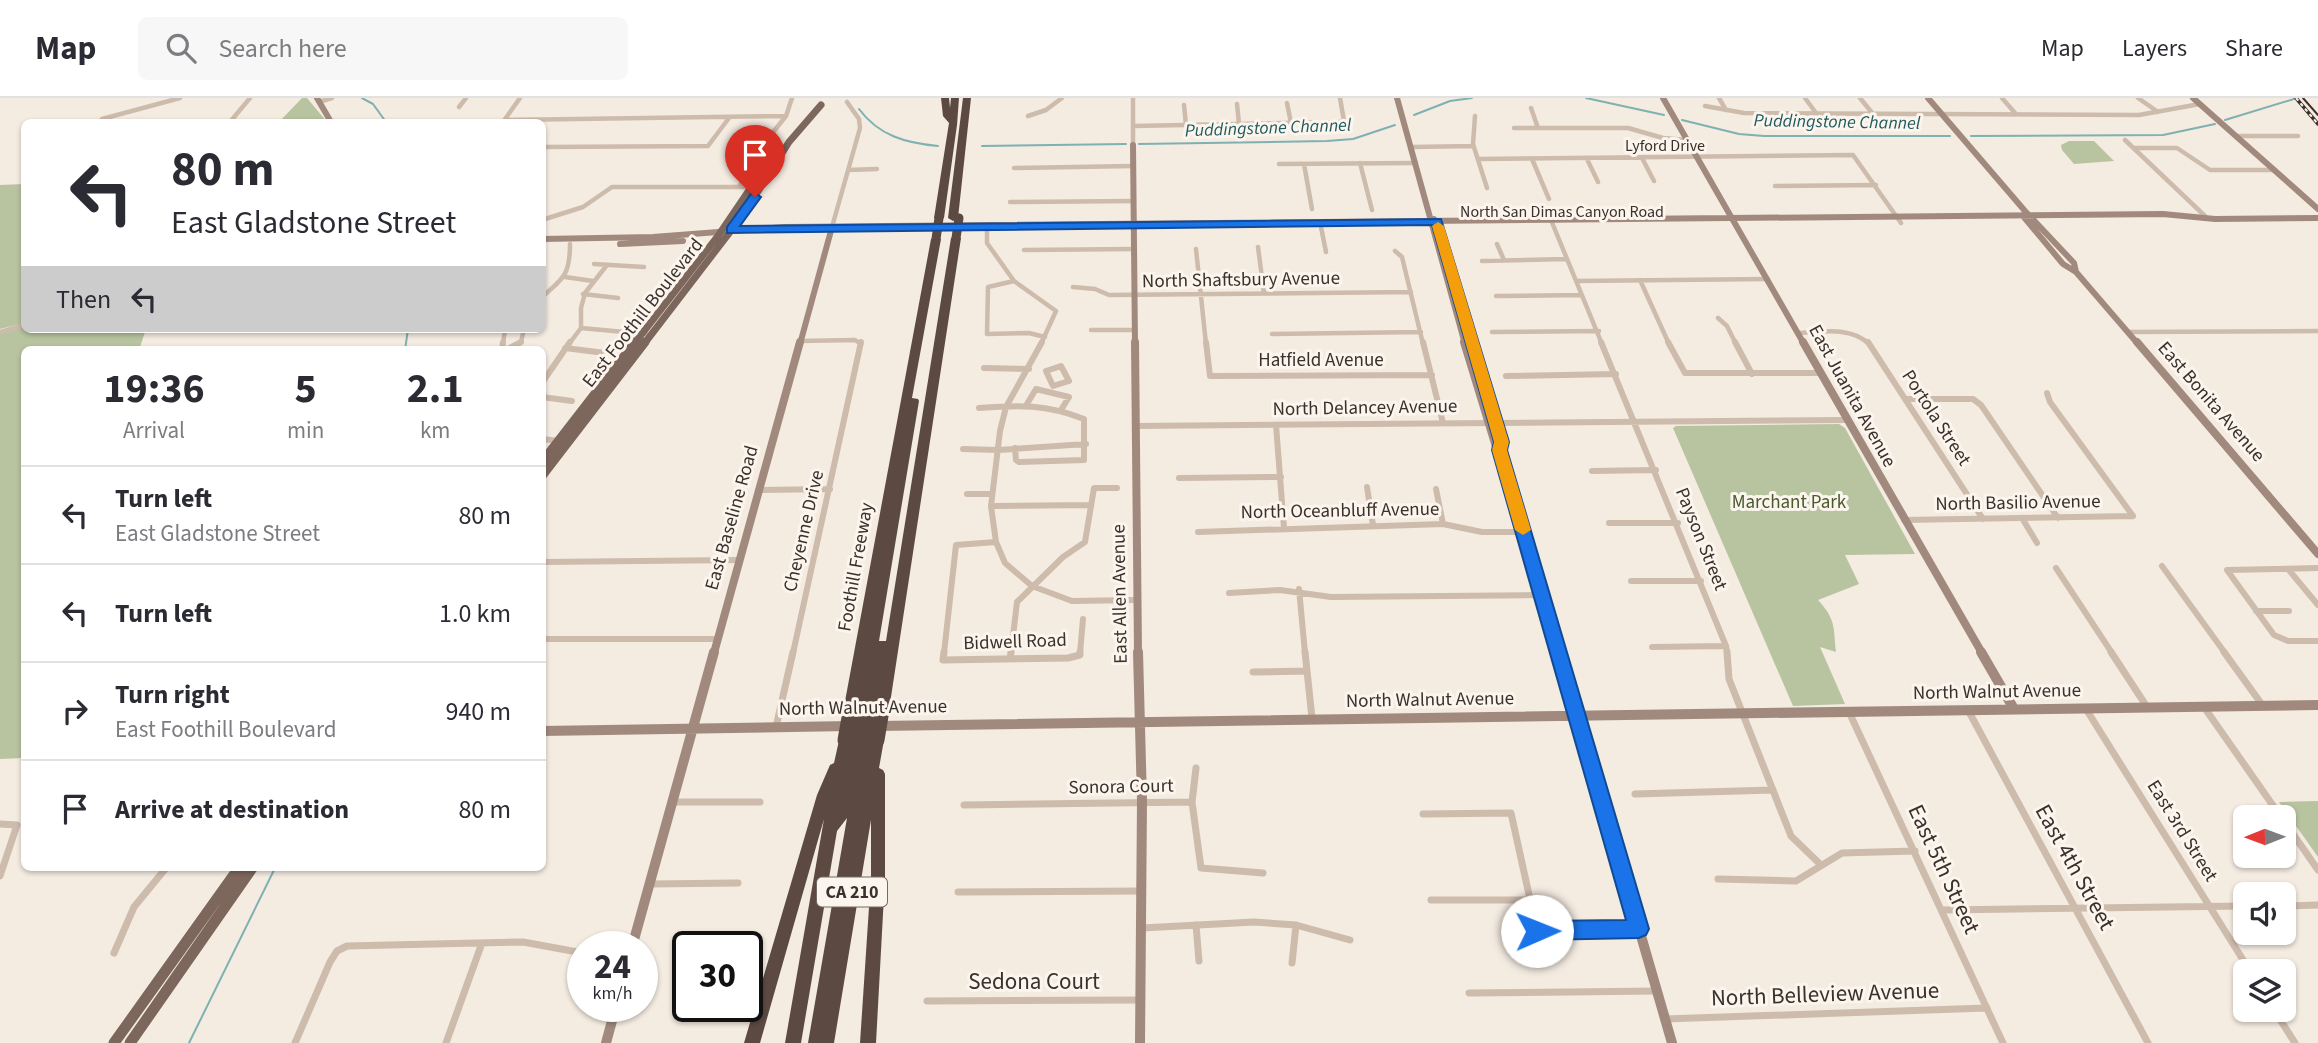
<!DOCTYPE html>
<style>
:root{--surface:#fff;--page:#f7f7f7;--text:#2b2b33;--muted:#7c7c81;--line:#e1e1e2}
body{margin:0;font-family:"Source Sans 3",sans-serif;background:var(--page);color:var(--text);height:100vh;display:flex;flex-direction:column;font-size:26px;white-space:nowrap}
*{box-sizing:border-box;margin:0}
p{font-size:23px;color:var(--muted)}
.icon{flex:none;width:38px;height:38px;fill:none;stroke:currentColor;stroke-width:2;stroke-linecap:round;stroke-linejoin:round}
.map{position:relative;flex:1;overflow:hidden}
.sheet{position:absolute;left:21px;top:248px;width:525px;height:525px;display:flex;flex-direction:column;background:var(--surface);border-radius:10px;box-shadow:0 2px 5px #0004}
.sheet>*{flex:none}
.banner{position:absolute;left:21px;top:21px;width:525px;height:214px;border-radius:10px;box-shadow:0 2px 5px #0004;background:#fff;color:var(--text);overflow:hidden}
.needle{width:46px;rotate:269deg}
.fabs{position:absolute;left:2233px;top:707px;display:grid;gap:14px}
.fabs a{display:grid;place-items:center;width:63px;height:63px;border-radius:10px;background:var(--surface);box-shadow:0 2px 5px #0004;font-size:35px}
.speed{position:absolute;left:567px;top:833px;display:flex;gap:14px;font-size:35px;font-weight:700;text-align:center}
.speed>*{display:grid;place-content:center;width:91px;height:91px;border-radius:50%;background:var(--surface);box-shadow:0 2px 5px #0004;line-height:1}
.speed small{font-size:18px;font-weight:400}
.speed .limit{border:4px solid #111;border-radius:10px;background:#fff;color:#111}
.pin{position:absolute;display:grid;place-items:center;width:60px;height:60px;color:#fff;margin:-72px -30px;border-radius:50% 50% 50% 0;rotate:-45deg;box-shadow:0 0 7px #0007}
.pin .icon{rotate:45deg}
.me{position:absolute;width:77px;margin:-38px;rotate:89deg;stroke-linejoin:round;filter:drop-shadow(0 0 5px #0008)}
.turn{display:flex;align-items:center;gap:24px;height:147px;padding:0 35px;font-size:32px}
.turn .icon{width:91px;height:91px;stroke-width:2.5}
.turn b{display:block;font-size:49px;line-height:60px}
.then{display:flex;align-items:center;height:66px;padding:0 35px;background:#0003;gap:14px;font-size:26px}
.eta{display:flex;justify-content:space-evenly;align-items:center;height:119px;text-align:center}
.eta b{font-size:42px;font-weight:700;line-height:49px}
ul{padding:0;list-style:none}
li{display:flex;align-items:center;gap:21px;height:98px;padding:0 35px;border-top:2px solid var(--line)}
li div{flex:1}
li b{display:block;font-size:26px}
li em{font-style:normal}
header{display:flex;align-items:center;gap:42px;box-sizing:border-box;height:98px;padding:0 35px;background:var(--surface);border-bottom:2px solid var(--line)}
header strong{font-size:33px}
nav{display:flex;gap:38px;margin-inline-start:auto;font-size:24px}
.search{width:490px;height:63px;background:var(--page);display:flex;align-items:center;gap:18px;box-sizing:border-box;padding:0 24px;border-radius:10px;color:var(--muted);font-size:26px}
.map>svg:first-child{display:block}
.green{fill:#b8c4a0}
.lines{fill:none;stroke-linecap:round;stroke-linejoin:round}
.stream{stroke:#7fb0b2;stroke-width:2}
.street-far2{stroke:#cdbbac;stroke-width:4.5}
.street-far1{stroke:#cdbbac;stroke-width:6}
.street{stroke:#cdbbac;stroke-width:7}
.secondary-far2{stroke:#a18a7d;stroke-width:6}
.secondary-far1{stroke:#a18a7d;stroke-width:8}
.secondary{stroke:#a18a7d;stroke-width:10}
.primary-far2{stroke:#7d675c;stroke-width:7}
.primary-far1{stroke:#7d675c;stroke-width:9}
.primary{stroke:#7d675c;stroke-width:11}
.highway{fill:#5c4a42;fill-rule:evenodd}
.tram{stroke:#3b302b;stroke-width:2}
.rail-casing{stroke:#3b302b;stroke-width:3.5}
.rail{stroke:#fbf5ee;stroke-width:2;stroke-dasharray:3.5;stroke-linecap:butt}
.highway-bridge-far1{stroke:#5c4a42;stroke-width:9}
.highway-bridge{stroke:#5c4a42;stroke-width:15}
.route{fill:#1a73e8;stroke:#114b97;stroke-width:2}
.slow{fill:#f59e0b}
.labels{text-anchor:middle;dominant-baseline:central;stroke-width:6;stroke-linejoin:round;paint-order:stroke}
.far-street-label{font-size:16px;fill:#3b302b;stroke:#fbf5ee}
.far-water-label{font-size:18px;font-style:italic;fill:#1f5a5e;stroke:#fbf5ee}
.shield{fill:#fbf5ee;stroke:#756b66;stroke-width:2}
.shield-label{font-size:18px;font-weight:bold;fill:#3b302b}
.street-label{font-size:19px;fill:#3b302b;stroke:#fbf5ee}
.park-label{font-size:19px;fill:#4a5a2e;stroke:#fbf5ee}
.near-street-label{font-size:23px;fill:#3b302b;stroke:#fbf5ee}
</style>
<header>
<strong>Map</strong>
<div class="search"><svg class="icon" aria-label="search" viewBox="0 0 24 24"><circle cx="10" cy="10" r="6"/><path d="M15 15l6 6"/></svg>Search here</div>
<nav><a>Map</a><a>Layers</a><a>Share</a></nav>
</header>
<div class="map">
<svg width="2318" height="945" viewBox="0 0 2318 945">
<rect width="100%" height="100%" fill="#f4ebe1"/>
<path class="green" d="M302,0H307L327,24H279Z
M2069,43H2094L2114,63L2074,66L2062,52L2061,47Z
M24,86V225L0,231V87Z
M24,229L146,231L139,252H24V660L0,661V236Z
M1839,326L1845,330L1915,456L1845,457L1859,486L1818,502C1837,523 1833,530 1836,554L1820,549L1845,606L1793,608L1673,330L1676,328Z
M2318,703V759L2279,704Z"/>
<g class="lines">
<path class="stream" d="M362,0L373,6L386,24
M1586,0L1664,17
M859,11C879,38 906,45 938,48
M1414,17L1450,3L1472,0
M1682,22L1739,36L1764,38H1950
M2225,22L2294,1
M1971,38L2163,37L2215,26
M1139,46L1327,43L1353,41L1395,27
M982,48L1126,46
M405,252L408,231
M189,945L275,770"/>
<path class="street-far2" d="M1133,0V47
M1719,0L1726,12
M1805,0L1816,15
M1860,0L1873,16
M2002,0L2015,15
M2138,0L2158,14
M319,4L332,0
M1287,5L1291,25
M1237,6L1239,26
M1184,7L1186,27
M1705,8L1744,15L2139,17L2200,6
M459,9L466,0
M1531,10L1538,30
M1028,18L1046,12L1062,0
M1475,18L1473,46L1487,90
M505,22L786,18
M104,24L102,21L180,0
M230,24L250,0
M503,24L520,0
M1133,28L1339,24L1344,23L1340,0
M1514,30H1628L1663,40L1686,42
M2236,38H2298
M2125,42L2205,118
M542,49L708,48L729,20
M1412,49L1473,48
M2134,50H2177L2210,72H2275
M1642,60L1654,83
M1478,61L1853,57L1901,125
M1532,61L1549,101
M1587,61L1598,84
M1360,65L1372,112
M1279,66L1416,65
M1304,66L1312,111
M1014,70L1133,68
M848,72L877,71
M1775,88L1876,87
M739,89L766,43L786,18L792,0
M1010,104L1134,103
M542,122L583,109L612,89H752
M1551,122L1602,246
M1320,124L1326,154
M987,127V145L1014,183L1056,213L1041,246
M832,129L860,30L859,21L847,4
M1497,146L1504,162
M1258,149L1264,195
M1196,151L1206,246
M1024,152L1134,151
M1395,153L1402,159L1423,246
M1482,163L1567,161
M594,166L644,169
M565,179L593,183
M1640,182L1669,246
M1014,183L988,189L987,236L1029,235L1045,239
M1576,183L1768,181
M1073,189L1095,191L1109,197L1411,194
M583,196L618,200
M1496,198L1581,197
M542,199C564,180 570,176 570,146
M1718,220L1727,228L1736,246
M581,230L646,236
M1091,232H1135
M0,234L24,227
M1492,234L1599,233
M2128,234L2318,233
M1798,235C1822,234 1851,228 1869,246
M1272,236L1421,234
M800,243L855,242L861,246
M503,246L505,231
M517,246L521,244L524,231
M569,246L581,230V210L585,195L607,167"/>
<path class="street-far1" d="M1042,244L1006,309L1000,333L991,408L996,444L1005,465L1032,488L1072,503L1137,502
M1206,244L1210,278L1432,277
M1423,244L1443,325
M1601,244L1726,548L1727,555
M1668,244L1685,275H1821
M1735,244L1752,276
M1868,244L1983,421
M565,250L605,255
M502,252L503,244
M506,252L521,244
M1061,268L1069,283L1053,288L1046,273Z
M984,270L1029,271
M1506,278L1616,276
M542,285L570,244
M2047,295L2050,304L2133,418
M542,299L572,303
M1905,301H1973L1981,307L2058,420
M1027,306L1036,291L1069,299L1061,312
M979,310C1019,307 1046,306 1084,321V362L1019,364L1016,362L1015,350
M1276,327L1284,430
M1135,328L1847,322
M542,341L559,343
M963,351L998,352L1086,346
M1592,373L1656,372
M1179,380L1281,379
M1367,389L1373,427
M1436,391L1443,426
M758,392L830,391
M967,396H992
M991,408L1089,407
M2022,420L2037,445
M1904,422L2133,418
M1609,425H1678
M1198,434L1443,426L1482,434H1524
M542,464L738,462
M2162,468L2225,555
M2056,470L2112,555
M2318,470L2227,472L2274,537L2288,543H2318
M2288,471L2318,507
M1631,483H1701
M1299,491L1305,555
M1229,495L1280,492L1331,499L1542,497
M2256,513H2289
M542,541H717
M1652,549L1726,548
M793,555L861,244
M944,555L956,447L996,444
M1011,555L1017,504L1063,459L1085,444L1094,390H1117
M1080,555L1083,521"/>
<path class="street" d="M944,554L943,562L1068,560L1080,557V554
M1305,554L1312,620
M1727,554L1729,581L1791,738L1821,767
M2111,554L2147,609
M2224,554L2263,608
M1010,561L1011,554
M1253,574L1306,573
M2204,609L2281,719
M2086,611L2250,873
M1968,612L2148,945
M1849,614L2003,945
M776,629L793,554
M1635,696L1773,692
M673,704H760
M1192,704L1196,670
M964,707L1192,704L1201,770L1263,775
M1423,716L1511,715L1537,833L1639,831
M2284,723L2318,772
M0,726L17,727L0,778
M1718,781L1796,783L1842,755L1915,753
M650,786L738,785
M958,794L1142,793
M1431,802H1529
M2284,808L2318,807
M1942,812L2245,808
M1196,827L1199,863
M1142,830L1254,824L1296,827L1350,842
M114,855L134,809L166,770
M1292,865L1296,827
M1469,895L1657,893
M927,903L1141,902
M2274,912L2295,945
M1665,921L1987,910
M295,945L330,864L337,853L347,848L523,844L583,855
M446,945L482,845"/>
<path class="secondary-far2" d="M317,0L331,24
M1397,0L1465,246
M1663,0L1804,246
M1928,0L2025,113L2074,165L2076,174
M2193,0L2318,111
M1133,47L1135,246
M2023,118L2063,166L2076,174L2138,246
M1434,121L1446,150L1474,246
M542,141L653,139L785,129L2163,116L2215,121L2318,120
M620,146L683,143
M800,246L832,129"/>
<path class="secondary-far1" d="M1135,244L1138,555
M1464,244L1559,555
M1473,244L1502,344L1499,352
M1803,244L1982,555
M2137,244L2318,456
M714,555L800,244"/>
<path class="secondary" d="M1138,554L1142,703L1140,945
M1559,554L1672,945
M1981,554L2014,611
M878,628L2318,607
M542,633L850,628
M632,849L714,554
M606,945L616,908"/>
<path class="primary-far2" d="M634,246L718,138L775,54
M644,246L743,117L789,44L821,7"/>
<path class="primary-far1" d="M542,364L635,244
M542,378L645,244"/>
<path class="primary" d="M114,945L239,770
M130,945L252,770"/>
<path class="highway" d="M941,0H949L950,10L951,0H959L957,27L944,120L939,123L934,120L949,25L943,18Z
M963,0H971L958,120L953,123L948,120Z
M956,137L961,140L889,612L887,616H878L872,621L867,619L865,615L860,619L855,617L850,620L845,618L843,614L931,141L936,138L941,141L912,300L918,301L919,303L879,543H886L951,140Z
M845,636L850,639L855,637L861,642L877,636L882,638L884,642L879,670L883,672L885,676V779L876,945H860L871,779V722L834,945H808L847,720L837,733L801,945H785L824,721L760,945H744L817,697L830,667L834,665L840,638Z"/>
<path class="tram" d="M2303,0L2318,17"/>
<g class="rail-casing">
<path id="rail" d="M2296,0L2318,26"/>
</g>
<use href="#rail" class="rail"/>
<path class="highway-bridge-far1" d="M956,140L959,120
M936,141L939,120"/>
<path class="highway-bridge" d="M845,642L850,614
M877,642L882,612
M855,643L860,613
M867,644L872,615"/>
</g>
<path class="route" d="M755,95L761,99L740,128L1441,121L1509,344L1507,352L1649,831L1646,837L1639,840L1537,842L1530,839L1527,833L1530,826L1537,823L1626,822L1492,352L1494,344L1432,127L727,135V129L751,96Z"/>
<path class="slow" d="M1438,124L1444,128L1509,344L1507,352L1531,432L1523,437L1515,432L1492,352L1494,344L1432,128Z"/>
<g class="labels">
<g class="far-street-label">
<text x="1665" y="48">Lyford Drive</text>
<text x="1562" y="114">North San Dimas Canyon Road</text>
</g>
<g class="far-water-label">
<text transform="translate(1837 24) rotate(1)">Puddingstone Channel</text>
<text transform="translate(1268 30) rotate(-2)">Puddingstone Channel</text>
</g>
<rect class="shield" x="817" y="779.5" width="70" height="29" rx="5"/>
<g class="shield-label">
<text x="852" y="794">CA 210</text>
</g>
<g class="street-label">
<text transform="translate(1241 182) rotate(-1)">North Shaftsbury Avenue</text>
<text transform="translate(643 215) rotate(-52)">East Foothill Boulevard</text>
<text x="1321" y="262">Hatfield Avenue</text>
<text transform="translate(1852 298) rotate(61)">East Juanita Avenue</text>
<text transform="translate(2211 304) rotate(49)">East Bonita Avenue</text>
<text transform="translate(1365 310) rotate(-1)">North Delancey Avenue</text>
<text transform="translate(1936 320) rotate(57)">Portola Street</text>
<text transform="translate(2018 405) rotate(-1)">North Basilio Avenue</text>
<text transform="translate(1340 413) rotate(-1)">North Oceanbluff Avenue</text>
<text transform="translate(732 420) rotate(-74)">East Baseline Road</text>
<text transform="translate(804 433) rotate(-77)">Cheyenne Drive</text>
<text transform="translate(1701 441) rotate(68)">Payson Street</text>
<text transform="translate(856 469) rotate(-80)">Foothill Freeway</text>
<text transform="translate(1120 496) rotate(-91)">East Allen Avenue</text>
<text transform="translate(1015 544) rotate(-2)">Bidwell Road</text>
<text transform="translate(1997 594) rotate(-1)">North Walnut Avenue</text>
<text transform="translate(1430 602) rotate(-1)">North Walnut Avenue</text>
<text transform="translate(863 610) rotate(-1)">North Walnut Avenue</text>
<text transform="translate(1121 689) rotate(-1)">Sonora Court</text>
<text transform="translate(2182 733) rotate(58)">East 3rd Street</text>
</g>
<g class="park-label">
<text x="1789" y="404">Marchant Park</text>
</g>
<g class="near-street-label">
<text transform="translate(2075 769) rotate(61)">East 4th Street</text>
<text transform="translate(1944 771) rotate(65)">East 5th Street</text>
<text x="1034" y="883">Sedona Court</text>
<text transform="translate(1825 896) rotate(-2)">North Belleview Avenue</text>
</g>
</g>
</svg>
<div class="fabs">
<a><svg class="needle" viewBox="-14 -14 28 28"><path d="M0-13l5 13h-10z" fill="#e53935"/><path d="M0 13l5-13h-10z" fill="#7c7c81"/></svg></a>
<a><svg class="icon" aria-label="sound" viewBox="0 0 24 24"><path d="M4 9h4l5-4v14l-5-4H4zM17 9q2 3 0 6"/></svg></a>
<a><svg class="icon" aria-label="layers" viewBox="0 0 24 24"><path d="M12 4l9 5-9 5-9-5zM3 14l9 5 9-5"/></svg></a>
</div>
<div class="speed"><div>24<small>km/h</small></div><div class="limit">30</div></div>
<div class="pin" style="left:755px;top:99px;background:#d93025"><svg class="icon" aria-label="arrive" viewBox="0 0 24 24"><path d="M6 21V4h12l-3 4 3 4H6"/></svg></div>
<svg class="me" style="left:1537px;top:833px" viewBox="-20 -20 40 40"><circle r="19" fill="#fff"/><path d="M0-13L10 11 0 6-10 11z" fill="#1a73e8"/></svg>
<div class="banner">
<div class="turn"><svg class="icon" aria-label="left" viewBox="0 0 24 24"><path d="M17 20v-9H6M10 6l-5 5 5 5"/></svg><div><b>80 m</b>East Gladstone Street</div></div>
<div class="then">Then<svg class="icon" aria-label="left" viewBox="0 0 24 24"><path d="M17 20v-9H6M10 6l-5 5 5 5"/></svg></div>
</div>
<section class="sheet">
<div class="eta">
<div><b>19:36</b><p>Arrival</p></div>
<div><b>5</b><p>min</p></div>
<div><b>2.1</b><p>km</p></div>
</div>
<ul>
<li><svg class="icon" aria-label="left" viewBox="0 0 24 24"><path d="M17 20v-9H6M10 6l-5 5 5 5"/></svg><div><b>Turn left</b><p>East Gladstone Street</p></div><em>80 m</em></li>
<li><svg class="icon" aria-label="left" viewBox="0 0 24 24"><path d="M17 20v-9H6M10 6l-5 5 5 5"/></svg><div><b>Turn left</b></div><em>1.0 km</em></li>
<li><svg class="icon" aria-label="right" viewBox="0 0 24 24"><path d="M7 20v-9h11M14 6l5 5-5 5"/></svg><div><b>Turn right</b><p>East Foothill Boulevard</p></div><em>940 m</em></li>
<li><svg class="icon" aria-label="arrive" viewBox="0 0 24 24"><path d="M6 21V4h12l-3 4 3 4H6"/></svg><div><b>Arrive at destination</b></div><em>80 m</em></li>
</ul>
</section>
</div>
